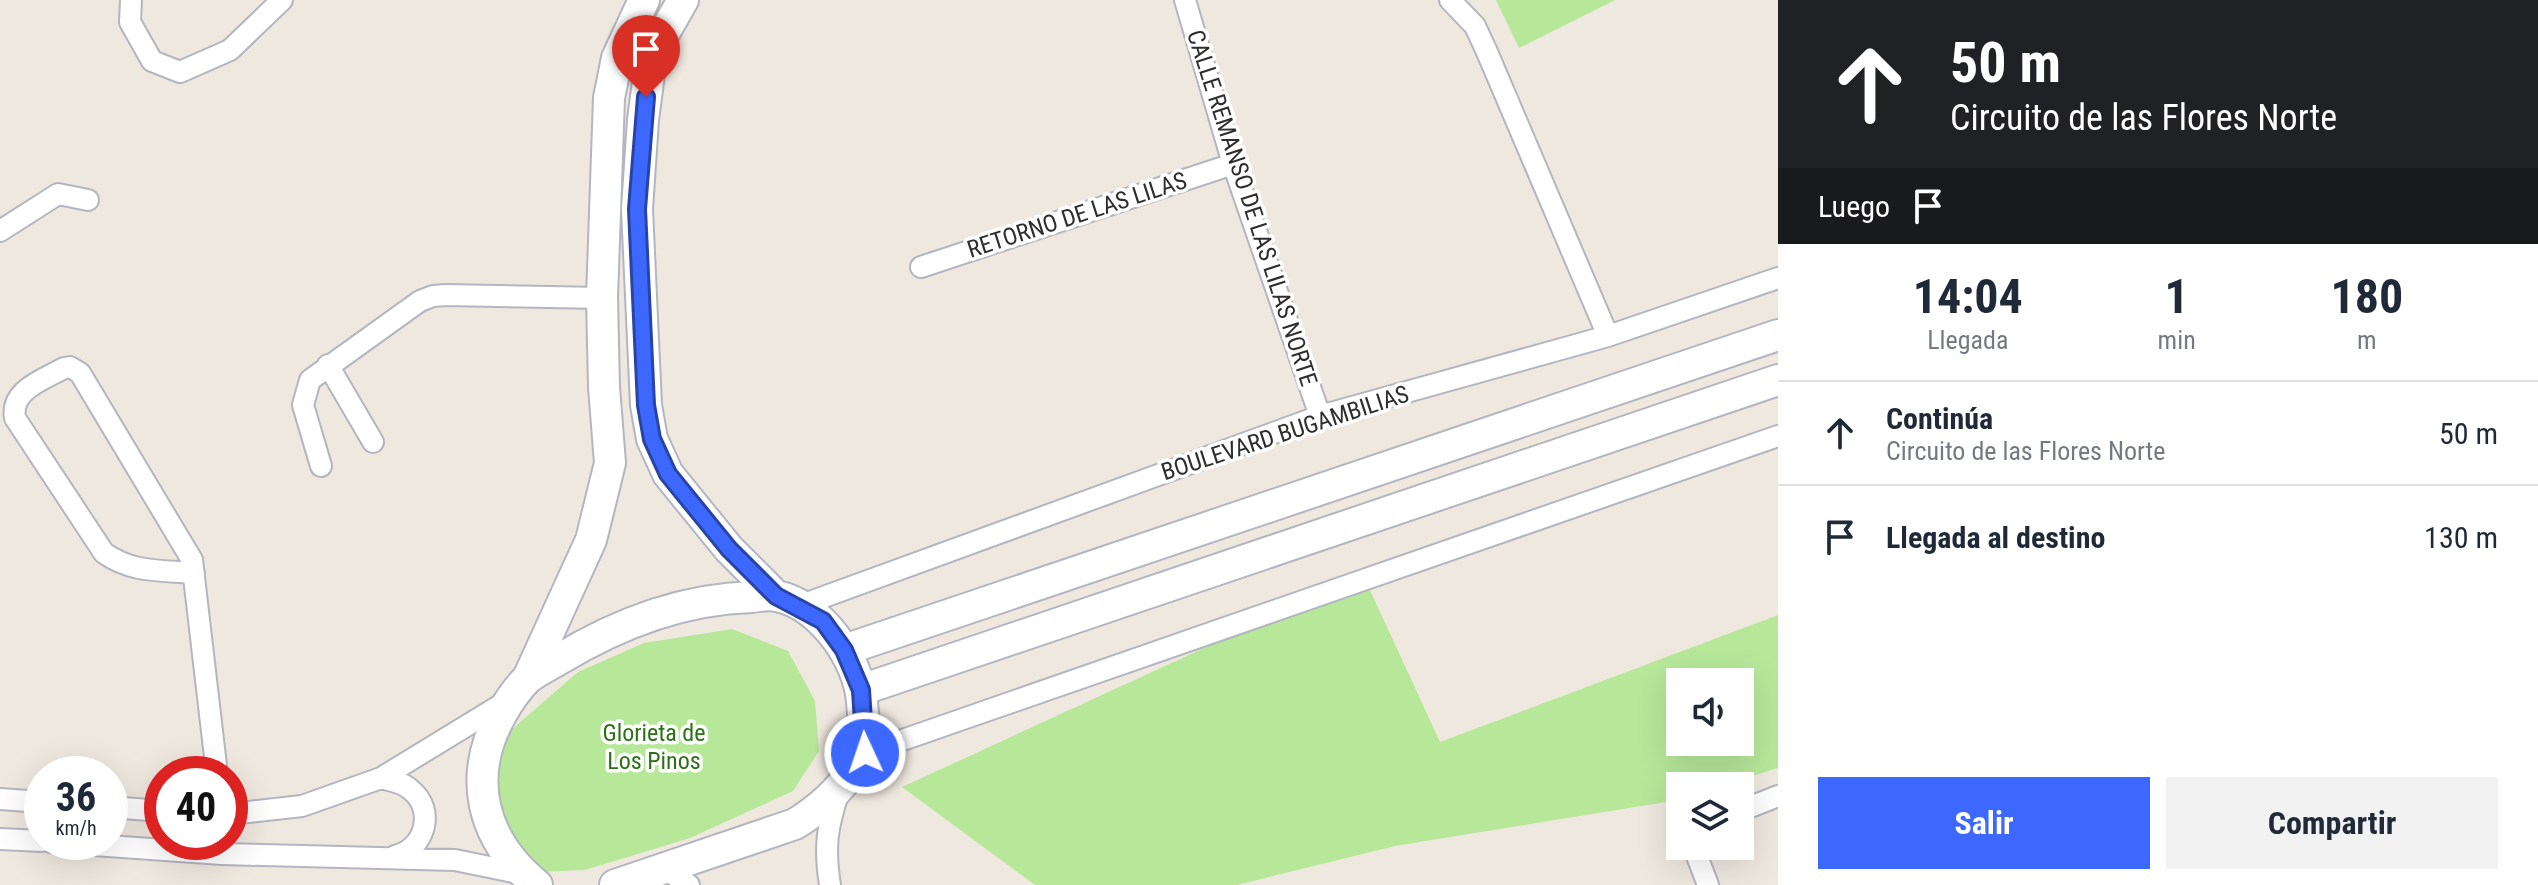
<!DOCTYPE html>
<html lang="es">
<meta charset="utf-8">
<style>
:root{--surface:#fff;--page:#f2f2f3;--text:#1f2937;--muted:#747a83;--line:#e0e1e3;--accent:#3d68ff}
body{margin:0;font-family:"Roboto Condensed",sans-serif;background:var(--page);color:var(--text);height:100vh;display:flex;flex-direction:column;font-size:30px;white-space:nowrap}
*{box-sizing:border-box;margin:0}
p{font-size:26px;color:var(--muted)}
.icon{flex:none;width:44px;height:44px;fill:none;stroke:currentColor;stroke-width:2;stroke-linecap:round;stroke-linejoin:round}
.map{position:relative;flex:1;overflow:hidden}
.drawer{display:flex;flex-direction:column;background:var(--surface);width:760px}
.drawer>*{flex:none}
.hud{background:#202124;color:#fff;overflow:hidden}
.fabs{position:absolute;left:1666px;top:668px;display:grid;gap:16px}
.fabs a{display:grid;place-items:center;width:88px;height:88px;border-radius:0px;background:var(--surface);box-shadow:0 8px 32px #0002;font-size:40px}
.speed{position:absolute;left:24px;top:756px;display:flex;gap:16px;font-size:40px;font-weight:700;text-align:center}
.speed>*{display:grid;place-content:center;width:104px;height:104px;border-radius:50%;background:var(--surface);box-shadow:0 8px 32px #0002;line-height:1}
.speed small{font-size:20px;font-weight:400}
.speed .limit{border:12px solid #d22;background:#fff;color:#111}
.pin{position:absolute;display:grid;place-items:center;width:68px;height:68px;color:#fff;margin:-82px -34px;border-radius:50% 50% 50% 0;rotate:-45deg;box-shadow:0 0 8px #0007}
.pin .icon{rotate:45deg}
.me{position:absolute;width:88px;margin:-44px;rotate:357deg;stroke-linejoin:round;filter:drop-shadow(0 0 6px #0008)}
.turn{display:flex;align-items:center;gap:28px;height:168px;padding:0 40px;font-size:36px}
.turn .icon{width:104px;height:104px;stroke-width:2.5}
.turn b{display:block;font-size:56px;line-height:68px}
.then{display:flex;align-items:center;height:76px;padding:0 40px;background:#0003;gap:16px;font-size:30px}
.eta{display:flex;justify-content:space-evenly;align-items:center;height:136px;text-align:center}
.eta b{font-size:48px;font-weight:700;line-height:56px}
.action{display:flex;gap:16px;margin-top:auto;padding:16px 40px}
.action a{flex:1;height:92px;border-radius:0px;background:var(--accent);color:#fff;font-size:32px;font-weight:700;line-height:92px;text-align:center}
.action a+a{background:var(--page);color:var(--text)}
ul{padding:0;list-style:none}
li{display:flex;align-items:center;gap:24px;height:104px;padding:0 40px;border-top:2px solid var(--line)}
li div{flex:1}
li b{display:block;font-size:30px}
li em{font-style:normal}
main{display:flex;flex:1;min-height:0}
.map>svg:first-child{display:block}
.green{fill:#b7e89a;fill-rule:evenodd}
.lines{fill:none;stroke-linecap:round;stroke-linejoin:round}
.street-casing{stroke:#b3b6c1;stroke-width:24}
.secondary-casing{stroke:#b3b6c1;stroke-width:34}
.street{stroke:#fff;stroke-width:20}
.secondary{stroke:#fff;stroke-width:30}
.route-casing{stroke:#2844a6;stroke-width:20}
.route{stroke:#3d68ff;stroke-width:14}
.labels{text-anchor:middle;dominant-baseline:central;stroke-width:7;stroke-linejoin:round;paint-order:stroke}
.street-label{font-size:24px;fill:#2d2d2d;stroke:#fff}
.park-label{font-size:24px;fill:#2d7117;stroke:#fff}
</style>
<main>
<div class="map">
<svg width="1778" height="885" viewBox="0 0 1778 885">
<rect width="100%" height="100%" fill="#efe8df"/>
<path class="green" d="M1496,0H1615L1519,48Z
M1363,575L1440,742L1778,615V768L1719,786H1680V798L1666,802L1395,846L1237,885H1035L902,787ZM1680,682H1740V742H1680Z
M732,629L788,651L815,701L819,751L793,791L690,838L585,870L536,872L506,843L492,758L510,731L578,672L644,643Z"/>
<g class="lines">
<g class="street-casing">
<path id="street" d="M131,0L130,22L152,61L180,72L230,50L282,0
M1185,0L1233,164L1320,416
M1450,0L1475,26L1487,52L1608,336
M0,231L58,194L88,200
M921,267L1233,164
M328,365L373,442
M321,466L303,405L310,380L420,301L433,296L446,295L602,298
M194,573C159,570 133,573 104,553L15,418C10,390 43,380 64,368L70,367L80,373L192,560L217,774
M799,606L1320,416L1608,336L1778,278
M865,753L1778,436
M381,778C391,781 403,782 411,790C436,810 425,849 395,856
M0,799L42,802
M110,807L162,811
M1740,811L1778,796
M230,814L302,806L381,778L507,701
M0,839L42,841
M51,842L222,854L455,860L523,874
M1698,846L1697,856L1708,885
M665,869L689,885
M830,885C824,847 827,827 839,791"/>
</g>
<g class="secondary-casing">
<path id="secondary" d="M683,0L663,35L649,74L643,120L637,209L646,405L652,439L668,474L729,549L776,596
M844,650L1778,335
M528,678L591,540L610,463L604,387L602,298L609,98L617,58L644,0
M861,690L1778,380
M537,885C481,839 466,776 502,713C509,701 517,689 527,679C536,671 548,666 558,660C617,624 682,599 752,597C759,596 769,594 776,596C820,604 859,659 862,702C863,718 867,736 865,751C864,756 859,762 856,766C839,791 821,808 795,824L615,885"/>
</g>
<use href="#street" class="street"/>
<use href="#secondary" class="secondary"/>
</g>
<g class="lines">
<g class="route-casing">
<path id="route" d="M646,97L637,209L646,405L652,439L668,474L729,549L776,596L823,621L844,650L861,690L865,753"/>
</g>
<use href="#route" class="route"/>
</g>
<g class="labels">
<g class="street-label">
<text transform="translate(1252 208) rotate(72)">CALLE REMANSO DE LAS LILAS NORTE</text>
<text transform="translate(1077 215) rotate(-18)">RETORNO DE LAS LILAS</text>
<text transform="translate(1285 433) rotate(-18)">BOULEVARD BUGAMBILIAS</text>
</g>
<g class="park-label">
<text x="654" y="733">Glorieta de<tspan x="654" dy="28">Los Pinos</tspan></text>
</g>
</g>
</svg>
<div class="fabs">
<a><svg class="icon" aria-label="sound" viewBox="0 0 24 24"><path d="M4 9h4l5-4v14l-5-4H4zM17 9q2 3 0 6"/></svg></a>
<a><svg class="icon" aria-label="layers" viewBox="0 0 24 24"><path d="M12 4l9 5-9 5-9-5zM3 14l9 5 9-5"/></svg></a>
</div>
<div class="speed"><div>36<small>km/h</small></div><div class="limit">40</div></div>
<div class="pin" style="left:646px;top:97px;background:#d93025"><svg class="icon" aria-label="arrive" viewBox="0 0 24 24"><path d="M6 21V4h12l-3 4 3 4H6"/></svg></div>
<svg class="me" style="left:865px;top:753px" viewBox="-20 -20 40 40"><circle r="17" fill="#3d68ff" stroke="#fff" stroke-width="3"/><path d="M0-11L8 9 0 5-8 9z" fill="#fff"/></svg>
</div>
<section class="drawer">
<div class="hud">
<div class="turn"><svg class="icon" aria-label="ahead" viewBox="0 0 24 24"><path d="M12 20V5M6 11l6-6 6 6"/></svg><div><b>50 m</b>Circuito de las Flores Norte</div></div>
<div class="then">Luego<svg class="icon" aria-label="arrive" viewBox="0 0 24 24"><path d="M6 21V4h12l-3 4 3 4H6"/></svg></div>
</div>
<div class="eta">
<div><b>14:04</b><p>Llegada</p></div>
<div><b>1</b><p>min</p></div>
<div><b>180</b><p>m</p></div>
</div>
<ul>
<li><svg class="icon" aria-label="ahead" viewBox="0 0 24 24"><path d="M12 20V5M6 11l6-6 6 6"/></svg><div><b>Continúa</b><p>Circuito de las Flores Norte</p></div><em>50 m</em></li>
<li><svg class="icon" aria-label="arrive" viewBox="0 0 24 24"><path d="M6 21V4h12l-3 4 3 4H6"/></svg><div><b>Llegada al destino</b></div><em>130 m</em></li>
</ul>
<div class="action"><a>Salir</a><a>Compartir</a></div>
</section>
</main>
